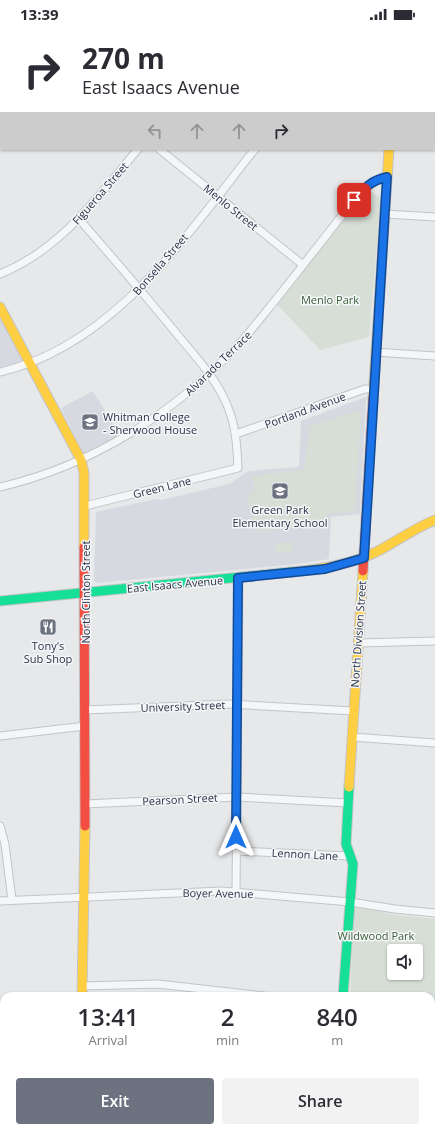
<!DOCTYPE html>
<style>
:root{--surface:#fff;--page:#f2f2f3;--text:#2b2b33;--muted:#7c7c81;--accent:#6c727f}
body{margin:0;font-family:"Open Sans",sans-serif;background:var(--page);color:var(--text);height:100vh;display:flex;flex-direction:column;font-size:15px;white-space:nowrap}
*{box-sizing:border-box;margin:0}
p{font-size:13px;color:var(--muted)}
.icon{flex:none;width:22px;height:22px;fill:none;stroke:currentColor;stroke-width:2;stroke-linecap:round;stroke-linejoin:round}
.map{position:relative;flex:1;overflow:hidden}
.side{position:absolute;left:0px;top:964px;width:435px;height:140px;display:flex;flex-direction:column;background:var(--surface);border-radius:12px 12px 0 0;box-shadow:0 1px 3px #0004}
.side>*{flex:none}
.banner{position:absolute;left:0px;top:0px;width:435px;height:122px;box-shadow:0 1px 3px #0004;background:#fff;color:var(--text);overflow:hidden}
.fabs{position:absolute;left:387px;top:916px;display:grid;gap:8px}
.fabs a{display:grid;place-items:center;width:36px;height:36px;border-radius:4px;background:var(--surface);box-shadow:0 1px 3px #0004;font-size:20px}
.pin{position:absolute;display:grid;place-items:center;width:34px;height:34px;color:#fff;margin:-17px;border-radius:8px;box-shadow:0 2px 6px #0006}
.me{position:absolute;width:44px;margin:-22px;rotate:0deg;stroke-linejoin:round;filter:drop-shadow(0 0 3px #0008)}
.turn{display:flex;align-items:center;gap:14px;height:84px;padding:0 16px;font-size:18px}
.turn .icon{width:52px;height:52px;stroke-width:2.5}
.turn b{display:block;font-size:28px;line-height:34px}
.lanes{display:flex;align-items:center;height:38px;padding:0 16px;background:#0003;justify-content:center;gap:20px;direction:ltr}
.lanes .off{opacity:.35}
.eta{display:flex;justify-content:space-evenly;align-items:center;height:68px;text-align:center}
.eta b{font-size:24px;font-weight:600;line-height:28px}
.primary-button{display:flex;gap:8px;margin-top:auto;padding:8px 16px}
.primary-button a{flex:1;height:46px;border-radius:4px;background:var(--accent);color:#fff;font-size:16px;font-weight:600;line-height:46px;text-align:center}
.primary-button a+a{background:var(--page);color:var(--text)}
.status{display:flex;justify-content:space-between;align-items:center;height:28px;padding:0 20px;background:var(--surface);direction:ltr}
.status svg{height:11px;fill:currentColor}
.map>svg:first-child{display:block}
.built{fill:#d6d9df}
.green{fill:#d6ded6;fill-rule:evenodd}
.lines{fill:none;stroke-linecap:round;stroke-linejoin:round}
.river{stroke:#b4c2d5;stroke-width:12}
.street-casing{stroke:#c3c4c8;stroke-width:9}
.fast-casing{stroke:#c3c4c8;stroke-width:11}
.slow-casing{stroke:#c3c4c8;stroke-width:11}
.jam-casing{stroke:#c3c4c8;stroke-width:11}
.street{stroke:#f5f6f7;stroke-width:7}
.fast{stroke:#16e098;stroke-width:9}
.slow{stroke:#ffcf43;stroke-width:9}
.jam{stroke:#f24e42;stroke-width:9}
.route-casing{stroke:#114b97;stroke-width:10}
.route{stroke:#1a73e8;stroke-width:7}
.labels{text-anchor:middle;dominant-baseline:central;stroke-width:3;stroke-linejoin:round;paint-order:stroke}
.street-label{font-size:11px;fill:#2b3345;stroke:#f4f6f9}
.park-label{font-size:11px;fill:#3d6138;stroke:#f4f6f9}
.poi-label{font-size:11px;fill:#2b3345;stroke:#f4f6f9}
</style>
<div class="status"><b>13:39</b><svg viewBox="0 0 49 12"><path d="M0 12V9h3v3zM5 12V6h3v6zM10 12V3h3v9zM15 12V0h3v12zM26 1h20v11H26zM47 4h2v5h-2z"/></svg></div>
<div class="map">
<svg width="435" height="1104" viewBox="0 0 435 1104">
<rect width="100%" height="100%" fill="#e6e8ea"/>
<path class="built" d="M0,286L27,334L0,339Z
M93,363L120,408L84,426L61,380Z
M366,369L360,486L331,489L329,531L297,536L97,555L94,553L96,484L156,471L161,472L229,456L249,443L299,439L301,393Z"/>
<path class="green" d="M363,161L381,170L369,309L320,322L274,273Z
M361,382L355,483L326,486V498L256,503L246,467L255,464L252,448L304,442L310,398Z
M292,514L293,524L275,525V515Z
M354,878L396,887L435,891V1080L431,1078V968H350ZM394,923H416V945H394Z"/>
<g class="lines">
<path class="river" d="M0,1039L4,1038
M431,1086L435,1087"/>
<g class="street-casing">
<path id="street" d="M321,1V0
M397,1V0
M159,121L303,237
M385,186L435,189
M79,191C112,229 145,267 176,305C195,328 216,350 227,377C236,398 237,418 238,440L85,478
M0,246C60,222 98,169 138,121
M375,324L435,328
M0,344C114,318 187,206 255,121
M236,406L365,361H375
M0,459C91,438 175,385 238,317C252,302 264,286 277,270C306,234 334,197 363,161L372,154L387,149
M358,615L435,613
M85,682L229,676L353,683
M0,708L85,698
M352,709L435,715
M85,776L237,769L348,775
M0,798L5,816L12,872
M236,823L350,828
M236,864L239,550
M0,873L222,863L350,874L395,881L435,885
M82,958L158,956L264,968
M0,1103L35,1104
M335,1104V1100"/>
</g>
<g class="fast-casing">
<path id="fast" d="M0,573L291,544
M343,968L353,836L346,816L349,759"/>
</g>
<g class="slow-casing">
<path id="slow" d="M0,22H1
M0,279L81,432L84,445V519
M373,370L389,121
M291,544C322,541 350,537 378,523C397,513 415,500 435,492
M349,759L363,543
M82,968L85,798"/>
</g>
<g class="jam-casing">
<path id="jam" d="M434,53L435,54
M84,519L85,798
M363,543L373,370
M74,1100V1104"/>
</g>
<use href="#street" class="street"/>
<use href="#fast" class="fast"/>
<use href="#slow" class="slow"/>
<use href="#jam" class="jam"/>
</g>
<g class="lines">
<g class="route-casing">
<path id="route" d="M236,809L238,550L325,541L364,530L387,149C372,152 364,160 354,172"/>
</g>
<use href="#route" class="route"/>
</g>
<defs>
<g id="university-square" transform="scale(0.9)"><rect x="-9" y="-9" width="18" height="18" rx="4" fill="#6c727f" stroke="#f4f6f9"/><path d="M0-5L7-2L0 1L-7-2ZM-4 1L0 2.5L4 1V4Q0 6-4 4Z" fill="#fff"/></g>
<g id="school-square" transform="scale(0.9)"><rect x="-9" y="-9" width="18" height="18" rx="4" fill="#6c727f" stroke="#f4f6f9"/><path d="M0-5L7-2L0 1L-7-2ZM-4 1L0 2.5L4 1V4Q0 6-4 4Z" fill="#fff"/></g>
<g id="restaurant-square" transform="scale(0.9)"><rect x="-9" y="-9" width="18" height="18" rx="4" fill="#6c727f" stroke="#f4f6f9"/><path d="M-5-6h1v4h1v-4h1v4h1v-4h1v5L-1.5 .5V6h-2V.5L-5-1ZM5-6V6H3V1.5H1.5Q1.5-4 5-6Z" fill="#fff"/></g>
</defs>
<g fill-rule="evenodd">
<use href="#university-square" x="90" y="394"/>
<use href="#school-square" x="280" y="463"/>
<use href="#restaurant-square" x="48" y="599"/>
</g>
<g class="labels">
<g class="street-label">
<text transform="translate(100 165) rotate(-49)">Figueroa Street</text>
<text transform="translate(231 179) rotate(39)">Menlo Street</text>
<text transform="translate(160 236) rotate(-49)">Bonsella Street</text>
<text transform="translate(218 335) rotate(-44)">Alvarado Terrace</text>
<text transform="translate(305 382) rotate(-20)">Portland Avenue</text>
<text transform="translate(162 459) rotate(-14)">Green Lane</text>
<text transform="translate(175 556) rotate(-5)">East Isaacs Avenue</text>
<text transform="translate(85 564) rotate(-90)">North Clinton Street</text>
<text transform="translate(358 606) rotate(-86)">North Division Street</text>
<text transform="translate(183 678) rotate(-2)">University Street</text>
<text transform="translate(180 771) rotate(-3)">Pearson Street</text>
<text transform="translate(305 826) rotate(3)">Lennon Lane</text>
<text transform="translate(218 865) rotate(1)">Boyer Avenue</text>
</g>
<g class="park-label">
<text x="330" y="271">Menlo Park</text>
<text x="376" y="907">Wildwood Park</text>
</g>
<g class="poi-label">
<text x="103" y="388" text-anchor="start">Whitman College<tspan x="103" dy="13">- Sherwood House</tspan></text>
<text x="280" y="481">Green Park<tspan x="280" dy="13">Elementary School</tspan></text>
<text x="48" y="617">Tony's<tspan x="48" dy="13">Sub Shop</tspan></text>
</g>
</g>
</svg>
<div class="fabs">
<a><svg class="icon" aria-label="sound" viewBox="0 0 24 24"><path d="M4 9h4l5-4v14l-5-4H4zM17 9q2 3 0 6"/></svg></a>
</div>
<div class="pin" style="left:354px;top:172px;background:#d93025"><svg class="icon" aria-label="arrive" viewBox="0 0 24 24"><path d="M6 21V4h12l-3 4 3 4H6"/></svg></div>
<svg class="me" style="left:236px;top:809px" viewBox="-20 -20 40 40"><path d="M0-17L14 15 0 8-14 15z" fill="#1a73e8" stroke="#fff" stroke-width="4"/></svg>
<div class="banner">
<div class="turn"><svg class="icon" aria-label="right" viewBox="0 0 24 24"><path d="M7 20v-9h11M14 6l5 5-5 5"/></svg><div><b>270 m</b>East Isaacs Avenue</div></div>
<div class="lanes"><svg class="icon off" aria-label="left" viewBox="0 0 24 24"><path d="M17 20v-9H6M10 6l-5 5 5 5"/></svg><svg class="icon off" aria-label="ahead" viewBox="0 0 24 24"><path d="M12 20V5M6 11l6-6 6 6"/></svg><svg class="icon off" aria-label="ahead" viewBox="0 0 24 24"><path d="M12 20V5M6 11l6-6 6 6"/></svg><svg class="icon" aria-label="right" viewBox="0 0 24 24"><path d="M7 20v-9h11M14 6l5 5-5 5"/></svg></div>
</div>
<section class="side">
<div class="eta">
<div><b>13:41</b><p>Arrival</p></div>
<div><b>2</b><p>min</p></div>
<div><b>840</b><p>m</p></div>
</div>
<div class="primary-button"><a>Exit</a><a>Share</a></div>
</section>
</div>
